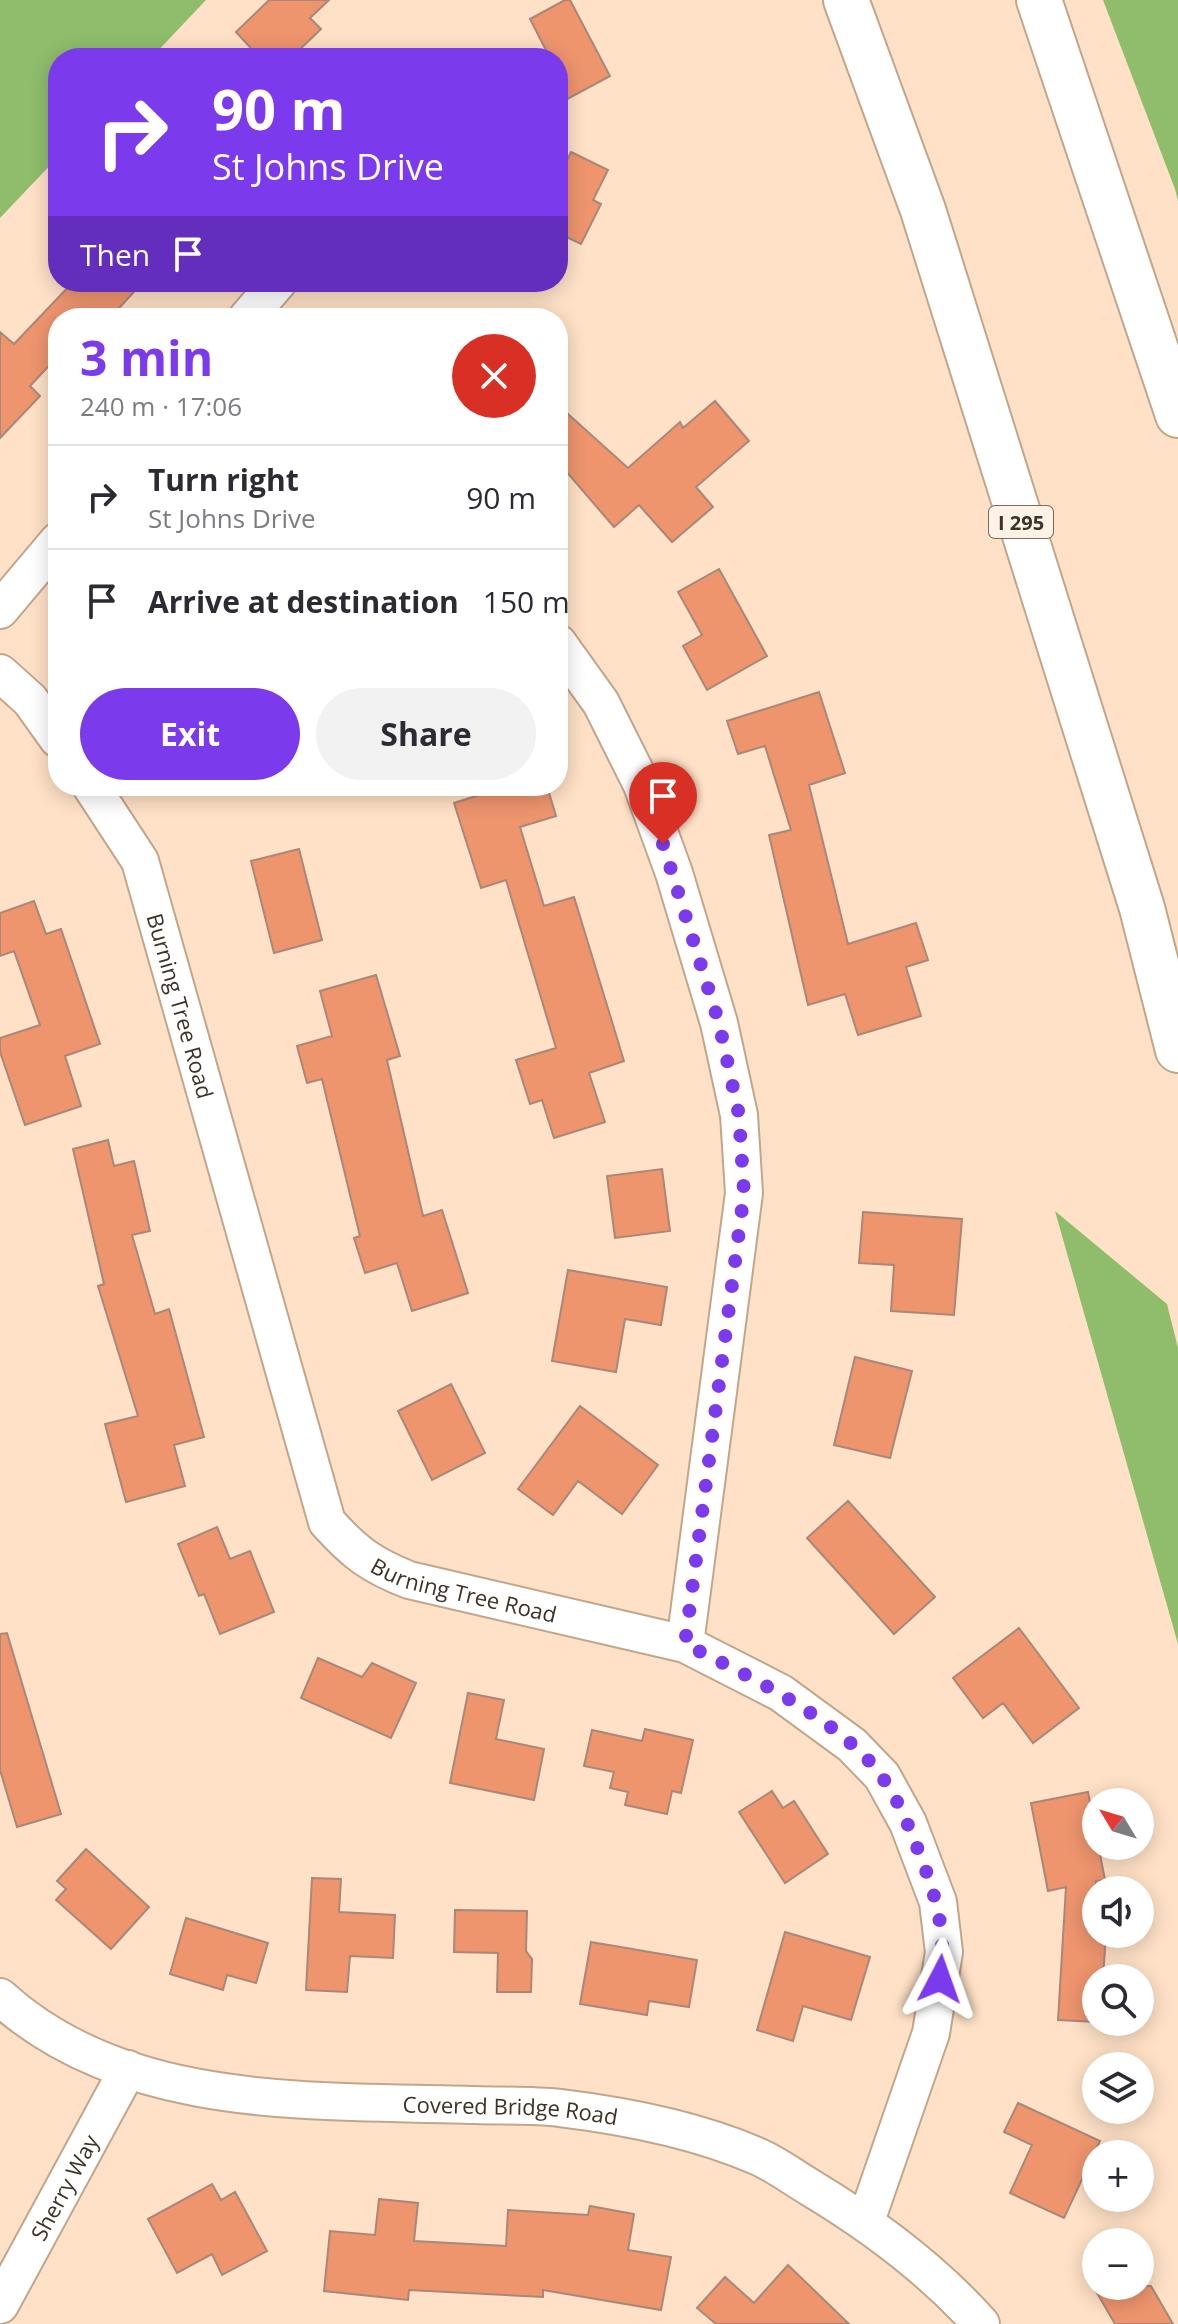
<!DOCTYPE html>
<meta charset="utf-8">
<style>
:root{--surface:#fff;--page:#f2f2f3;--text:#2b2b33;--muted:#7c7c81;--line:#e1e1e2;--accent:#7c3aed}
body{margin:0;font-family:"Open Sans",sans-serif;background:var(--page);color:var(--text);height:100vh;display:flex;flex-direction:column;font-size:30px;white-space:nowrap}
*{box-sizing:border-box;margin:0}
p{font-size:26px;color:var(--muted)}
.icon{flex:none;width:44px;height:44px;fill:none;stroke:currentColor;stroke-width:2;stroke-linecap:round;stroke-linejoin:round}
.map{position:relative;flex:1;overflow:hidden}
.panel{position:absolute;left:48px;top:308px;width:520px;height:488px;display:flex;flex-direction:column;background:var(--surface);border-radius:32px;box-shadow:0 4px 20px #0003}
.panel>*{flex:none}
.guide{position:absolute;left:48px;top:48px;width:520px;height:244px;border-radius:32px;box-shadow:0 4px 20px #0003;background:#7c3aed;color:#fff;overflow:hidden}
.needle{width:52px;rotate:308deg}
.controls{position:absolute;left:1082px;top:1788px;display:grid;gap:16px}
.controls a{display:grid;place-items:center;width:72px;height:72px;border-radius:50%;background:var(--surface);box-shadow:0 4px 20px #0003;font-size:40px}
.pin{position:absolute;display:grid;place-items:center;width:68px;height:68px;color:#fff;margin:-82px -34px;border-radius:50% 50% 50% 0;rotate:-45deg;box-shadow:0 0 8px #0007}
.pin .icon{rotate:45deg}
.me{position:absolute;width:88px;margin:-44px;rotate:4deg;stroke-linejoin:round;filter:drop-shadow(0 0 6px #0008)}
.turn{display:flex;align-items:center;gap:28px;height:168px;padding:0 32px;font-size:36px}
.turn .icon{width:104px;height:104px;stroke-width:2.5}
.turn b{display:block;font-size:56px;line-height:68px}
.then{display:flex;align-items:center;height:76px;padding:0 32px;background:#0003;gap:16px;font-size:30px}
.round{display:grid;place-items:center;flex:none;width:84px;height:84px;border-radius:42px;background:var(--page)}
.head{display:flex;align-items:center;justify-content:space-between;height:136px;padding:0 32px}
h1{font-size:48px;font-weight:700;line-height:60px;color:var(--accent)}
.cta{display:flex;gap:16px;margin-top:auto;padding:16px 32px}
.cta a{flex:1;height:92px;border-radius:48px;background:var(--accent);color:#fff;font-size:32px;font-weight:700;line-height:92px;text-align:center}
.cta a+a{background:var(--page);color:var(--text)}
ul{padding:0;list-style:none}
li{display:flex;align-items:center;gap:24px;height:104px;padding:0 32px;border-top:2px solid var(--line)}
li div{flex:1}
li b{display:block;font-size:30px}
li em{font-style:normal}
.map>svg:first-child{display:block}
.forest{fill:#90bd6c}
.building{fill:#ee956e;stroke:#aa8778;stroke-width:2}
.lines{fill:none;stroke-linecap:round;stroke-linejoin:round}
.minor-casing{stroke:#c2a68c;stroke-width:40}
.motorway-casing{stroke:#c2a68c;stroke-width:48}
.minor{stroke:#fff;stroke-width:36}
.motorway{stroke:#fff;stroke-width:44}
.route{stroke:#7c3aed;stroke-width:14;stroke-dasharray:0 25.2}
.labels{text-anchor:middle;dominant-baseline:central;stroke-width:6;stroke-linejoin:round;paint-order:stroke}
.shield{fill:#fef2e7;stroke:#776c61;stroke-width:2}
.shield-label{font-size:20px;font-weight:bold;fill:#3d3227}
.street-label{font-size:22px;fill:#3d3227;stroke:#fef2e7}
</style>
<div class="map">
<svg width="1178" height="2324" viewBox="0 0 1178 2324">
<rect width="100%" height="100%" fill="#fee1c6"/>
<path class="forest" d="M0,0H206L151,58H58V157L0,218Z
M1103,0H1178V201L1175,189Z
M1055,1211L1167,1304L1178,1348V1644Z"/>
<path class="building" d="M269,0H329L310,18L321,29L291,58H260L236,32Z
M565,0H570L610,76L558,104V58H550L530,19Z
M571,152L608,170L593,200L601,204L581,244L558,233V179Z
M73,282H143L110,318H58V356L30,386L40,396L0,438V332L14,344Z
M715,401L749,441L696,487L713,507L672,542L639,505L614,527L558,462V405L628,468L680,422L683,428Z
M719,569L767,656L707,690L683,646L702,635L678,592Z
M819,692L845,773L809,785L848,944L916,923L928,960L906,967L921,1016L858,1035L845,994L808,1005L769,835L791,830L765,746L738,754L727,721Z
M508,786H547L556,816L520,827L544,906L574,897L624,1061L589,1073L605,1122L554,1138L542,1100L530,1104L516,1060L556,1048L506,880L481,888L454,803Z
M299,849L322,940L274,953L251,861Z
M34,901L46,934L61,929L100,1044L65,1056L81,1106L25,1125L0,1052V1038L40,1025L14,951L0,956V913Z
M376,975L400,1056L387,1060L423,1216L442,1210L468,1293L412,1311L397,1263L365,1273L354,1238L360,1236L322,1079L307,1083L297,1046L332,1036L320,991Z
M108,1140L114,1166L134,1161L150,1231L132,1235L155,1314L169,1309L204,1437L174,1445L185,1486L126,1502L105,1424L138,1416L98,1286L104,1284L73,1149Z
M662,1169L670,1231L615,1238L607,1176Z
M863,1212L962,1219L954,1315L891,1311L894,1265L859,1263Z
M568,1270L667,1287L661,1325L625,1319L616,1372L552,1361Z
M855,1357L912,1371L890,1458L834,1445Z
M451,1384L485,1453L432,1480L398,1411Z
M580,1406L658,1465L622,1514L578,1481L553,1515L518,1489Z
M848,1501L935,1597L894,1634L807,1538Z
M217,1527L230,1559L250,1551L274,1612L220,1634L204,1594L199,1596L178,1544Z
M1019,1628L1079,1708L1033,1743L1003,1703L983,1718L953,1678Z
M7,1633L61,1814L17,1827L0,1770V1634Z
M318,1658L362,1677L372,1663L416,1683L391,1738L301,1698Z
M468,1693L504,1700L496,1739L544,1749L534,1800L450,1783Z
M645,1729L693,1740L681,1793L672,1791L667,1814L625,1805L628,1792L610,1788L614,1772L584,1766L592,1730L642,1741Z
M772,1791L783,1808L794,1801L828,1854L785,1883L739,1812Z
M1088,1792L1105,1880L1096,1881V1934H1106L1103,1978H1096V2022L1058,2020L1066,1887L1048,1891L1031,1803Z
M86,1849L149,1907L111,1949L56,1900L66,1889L57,1881Z
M312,1878L341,1879L339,1912L395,1915L393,1958L350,1956L347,1992L306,1990Z
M455,1910L527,1911L526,1951L532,1959L531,1992H497L498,1953L454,1952Z
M186,1918L268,1943L256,1983L227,1975L223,1990L170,1974Z
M785,1932L870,1957L851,2020L803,2006L793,2041L757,2030Z
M591,1942L697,1960L689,2007L649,2001L647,2015L580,2004Z
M1018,2103L1100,2141L1064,2218L1010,2193L1032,2145L1004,2132Z
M212,2184L221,2200L235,2192L267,2251L222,2275L212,2254L177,2273L148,2219Z
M379,2199L418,2203L414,2241L506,2246L508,2210L588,2215L590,2206L634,2214L628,2250L671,2257L661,2310L543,2290V2297L409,2290L408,2300L324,2291L330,2231L375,2235Z
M788,2265L849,2324H716L697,2308L725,2277L754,2303Z
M1093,2286H1151L1173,2324H1115Z"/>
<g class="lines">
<g class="minor-casing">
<g id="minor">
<path d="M247,318L278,282"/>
<path d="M0,610L58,541"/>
<path d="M558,643L601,703L642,785L674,873L719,1023L739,1115L744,1193L685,1644"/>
<path d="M0,673L30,700L58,739"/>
<path id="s1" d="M91,786L140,861L327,1522C355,1553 371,1565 409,1580L685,1644L781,1693L852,1745L882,1776L908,1823L938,1902L944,1952L931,2033L866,2221"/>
<path id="s2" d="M0,1997C126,2112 317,2100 475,2105C503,2106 532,2105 560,2108C626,2116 698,2130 759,2157C777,2165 794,2178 811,2188C874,2226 932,2269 981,2324"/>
<path id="s3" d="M0,2305L128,2069"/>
</g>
</g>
<g class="motorway-casing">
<path id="motorway" d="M846,0L923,210L1142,908L1178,1050
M1039,0L1178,415"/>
</g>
<use href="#minor" class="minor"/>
<use href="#motorway" class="motorway"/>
</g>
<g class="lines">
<path class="route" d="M663,844L719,1023L739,1115L744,1193L685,1644C746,1675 842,1720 882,1777C900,1802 911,1832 922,1860C937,1900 947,1936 940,1979"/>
</g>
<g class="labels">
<rect class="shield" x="989" y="506" width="64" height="32" rx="6"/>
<g class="shield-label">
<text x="1021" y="522">I 295</text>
</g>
<g class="street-label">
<text stroke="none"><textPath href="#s1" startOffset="240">Burning Tree Road</textPath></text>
<text stroke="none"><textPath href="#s1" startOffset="934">Burning Tree Road</textPath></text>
<text stroke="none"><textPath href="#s2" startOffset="534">Covered Bridge Road</textPath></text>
<text stroke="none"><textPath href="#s3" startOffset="134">Sherry Way</textPath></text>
</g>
</g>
</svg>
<div class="controls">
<a><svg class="needle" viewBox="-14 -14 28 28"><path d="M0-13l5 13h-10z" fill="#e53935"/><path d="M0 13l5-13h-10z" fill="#7c7c81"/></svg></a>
<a><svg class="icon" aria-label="sound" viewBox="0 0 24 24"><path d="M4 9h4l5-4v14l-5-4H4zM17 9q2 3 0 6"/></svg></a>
<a><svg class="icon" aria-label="search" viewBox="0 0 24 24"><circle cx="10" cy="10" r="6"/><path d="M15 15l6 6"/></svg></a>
<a><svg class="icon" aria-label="layers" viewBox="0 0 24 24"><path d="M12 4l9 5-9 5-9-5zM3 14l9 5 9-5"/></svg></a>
<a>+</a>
<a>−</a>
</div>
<div class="pin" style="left:663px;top:844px;background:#d93025"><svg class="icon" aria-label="arrive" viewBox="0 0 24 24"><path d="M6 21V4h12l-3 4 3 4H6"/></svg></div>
<svg class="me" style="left:940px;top:1979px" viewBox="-20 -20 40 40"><path d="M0-17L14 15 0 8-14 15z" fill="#7c3aed" stroke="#fff" stroke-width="4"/></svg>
<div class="guide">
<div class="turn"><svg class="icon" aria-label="right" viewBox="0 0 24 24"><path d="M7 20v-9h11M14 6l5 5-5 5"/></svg><div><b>90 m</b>St Johns Drive</div></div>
<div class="then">Then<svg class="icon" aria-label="arrive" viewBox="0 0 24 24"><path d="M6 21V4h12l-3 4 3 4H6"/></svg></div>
</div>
<section class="panel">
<div class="head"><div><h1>3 min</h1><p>240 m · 17:06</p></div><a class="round" style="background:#d93025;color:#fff"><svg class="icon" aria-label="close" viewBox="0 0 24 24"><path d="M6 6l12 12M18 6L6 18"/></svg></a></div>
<ul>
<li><svg class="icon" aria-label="right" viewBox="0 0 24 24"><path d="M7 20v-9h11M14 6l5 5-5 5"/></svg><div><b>Turn right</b><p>St Johns Drive</p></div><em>90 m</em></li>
<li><svg class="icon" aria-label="arrive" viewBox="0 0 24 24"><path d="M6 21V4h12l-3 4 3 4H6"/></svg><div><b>Arrive at destination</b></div><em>150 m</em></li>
</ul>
<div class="cta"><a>Exit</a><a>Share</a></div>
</section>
</div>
